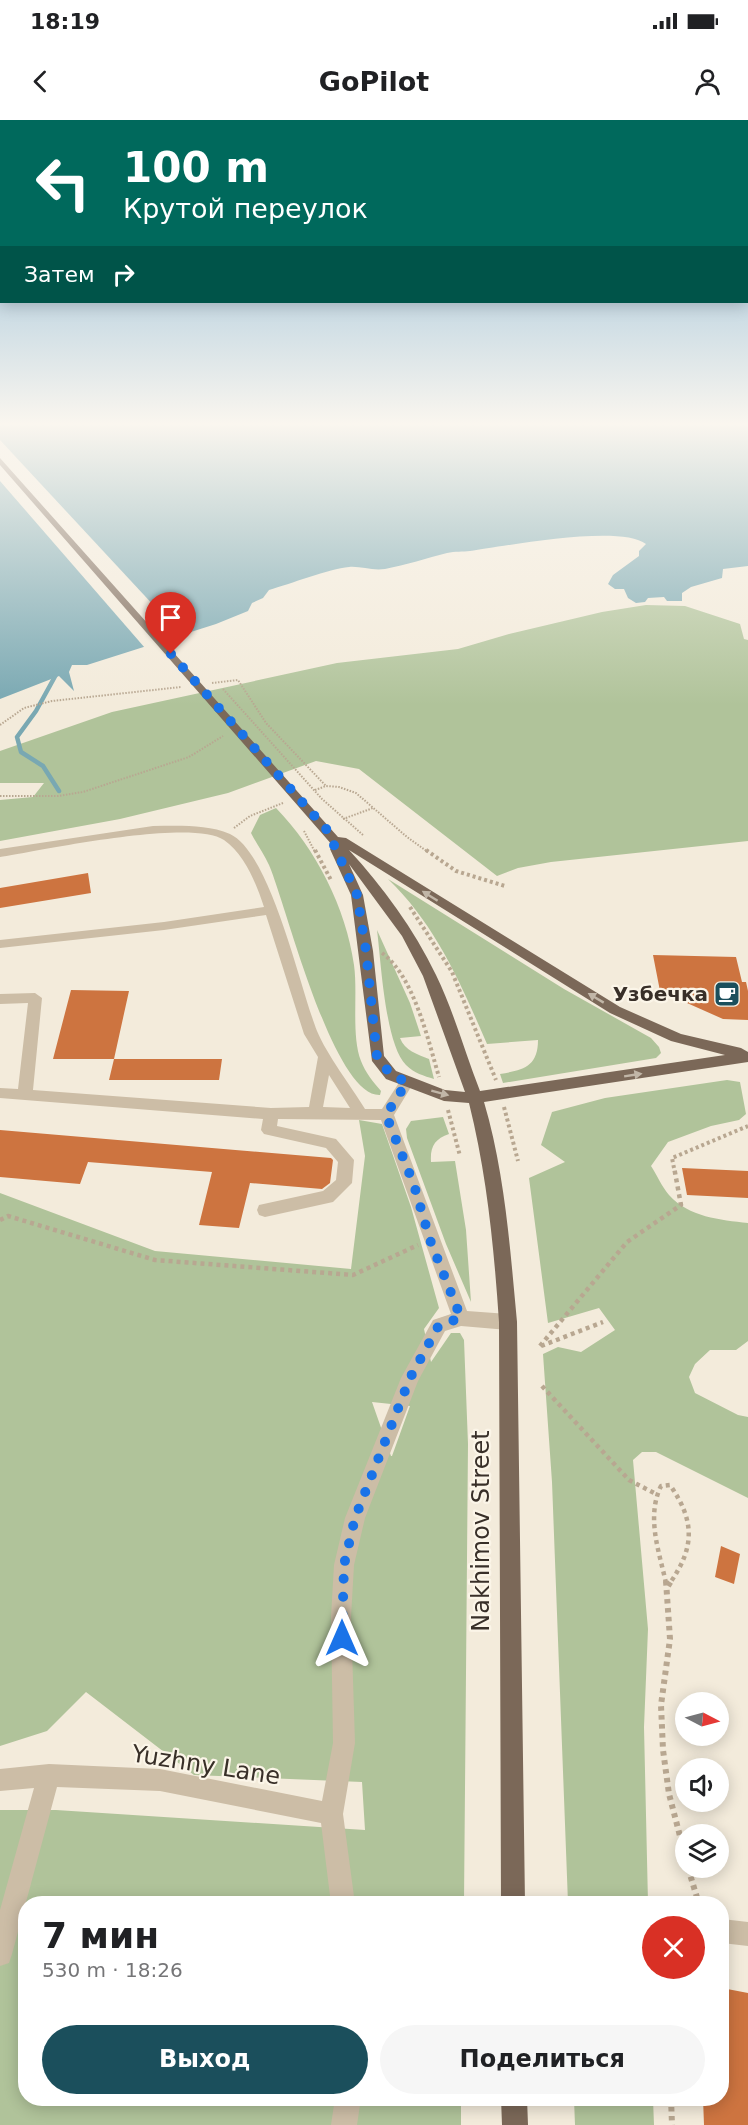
<!DOCTYPE html>
<html lang="ru">
<meta charset="utf-8">
<style>
:root{--surface:#fff;--page:#f6f6f6;--text:#202124;--muted:#757577;--accent:#1b4f5c}
body{margin:0;font-family:"DejaVu Sans",sans-serif;background:var(--page);color:var(--text);height:100vh;display:flex;flex-direction:column;font-size:22px;white-space:nowrap}
*{box-sizing:border-box;margin:0}
p{font-size:20px;color:var(--muted)}
.icon{flex:none;width:33px;height:33px;fill:none;stroke:currentColor;stroke-width:2;stroke-linecap:round;stroke-linejoin:round}
.map{position:relative;flex:1;overflow:hidden}
.details{position:absolute;left:18px;top:1776px;width:711px;height:210px;display:flex;flex-direction:column;background:var(--surface);border-radius:24px;box-shadow:0 3px 15px #0003}
.details>*{flex:none}
.top-card{position:absolute;left:0px;top:0px;width:748px;height:183px;box-shadow:0 3px 15px #0003;background:#00695c;color:#fff;overflow:hidden}
.needle{width:39px;rotate:96deg}
.buttons{position:absolute;left:675px;top:1572px;display:grid;gap:12px}
.buttons a{display:grid;place-items:center;width:54px;height:54px;border-radius:50%;background:var(--surface);box-shadow:0 3px 15px #0003;font-size:30px}
.pin{position:absolute;display:grid;place-items:center;width:51px;height:51px;color:#fff;margin:-62px -26px;border-radius:50% 50% 50% 0;rotate:-45deg;box-shadow:0 0 6px #0007}
.pin .icon{rotate:45deg}
.me{position:absolute;width:66px;margin:-33px;rotate:0deg;stroke-linejoin:round;filter:drop-shadow(0 0 4px #0008)}
.turn{display:flex;align-items:center;gap:21px;height:126px;padding:0 24px;font-size:27px}
.turn .icon{width:78px;height:78px;stroke-width:2.5}
.turn b{display:block;font-size:42px;line-height:51px}
.then{display:flex;align-items:center;height:57px;padding:0 24px;background:#0003;gap:12px;font-size:22px}
.round{display:grid;place-items:center;flex:none;width:63px;height:63px;border-radius:32px;background:var(--page)}
.overview{display:flex;align-items:center;justify-content:space-between;height:102px;padding:0 24px}
h1{font-size:36px;font-weight:700;line-height:45px}
.action{display:flex;gap:12px;margin-top:auto;padding:12px 24px}
.action a{flex:1;height:69px;border-radius:36px;background:var(--accent);color:#fff;font-size:24px;font-weight:700;line-height:69px;text-align:center}
.action a+a{background:var(--page);color:var(--text)}
.status{display:flex;justify-content:space-between;align-items:center;height:42px;padding:0 30px;background:var(--surface);direction:ltr}
.status svg{height:16px;fill:currentColor}
header{display:flex;justify-content:space-between;align-items:center;height:78px;padding:0 24px;background:var(--surface);font-size:27px;font-weight:700}
.map>svg:first-child{display:block}
.green{fill:#b0c39a;fill-rule:evenodd}
.water{fill:#79a8b2}
.pier{fill:#f3ebdb}
.lines{fill:none;stroke-linecap:round;stroke-linejoin:round}
.stream{stroke:#79a8b2;stroke-width:4.5}
.building{fill:#cd7440}
.path-far3{stroke:#b8a791;stroke-width:2;stroke-dasharray:1.5 1.5;stroke-linecap:butt}
.path-far2{stroke:#b8a791;stroke-width:4;stroke-dasharray:3 3;stroke-linecap:butt}
.path-far1{stroke:#b8a791;stroke-width:4.5;stroke-dasharray:4 4;stroke-linecap:butt}
.path{stroke:#b8a791;stroke-width:6;stroke-dasharray:4.5 4.5;stroke-linecap:butt}
.minor{fill:#ccbda6;fill-rule:evenodd}
.major{fill:#7b6858;fill-rule:evenodd}
.oneway{fill:#c1b6a7}
.route{stroke:#1a73e8;stroke-width:10;stroke-dasharray:0 18}
.labels{text-anchor:middle;dominant-baseline:central;stroke-width:4.5;stroke-linejoin:round;paint-order:stroke}
.poi-label{font-size:20px;font-weight:bold;fill:#382f28;stroke:#fbf5e8;text-anchor:end}
.near-street-label{font-size:24px;fill:#382f28;stroke:#fbf5e8}
</style>
<div class="status"><b>18:19</b><svg viewBox="0 0 49 12"><path d="M0 12V9h3v3zM5 12V6h3v6zM10 12V3h3v9zM15 12V0h3v12zM26 1h20v11H26zM47 4h2v5h-2z"/></svg></div>
<header><svg class="icon" aria-label="back" viewBox="0 0 24 24"><path d="M15 5l-7 7 7 7"/></svg>GoPilot<svg class="icon" aria-label="person" viewBox="0 0 24 24"><circle cx="12" cy="8" r="4"/><path d="M4 21q1-7 8-7t8 7"/></svg></header>
<div class="map">
<svg width="748" height="2005" viewBox="0 0 748 2005">
<rect width="100%" height="100%" fill="#f3ebdb"/>
<path class="green" d="M646,485L685,486L740,504L744,519L748,520V721L551,742L518,748L497,756L359,649L316,641L228,673L120,699L0,721V680L33,677L44,663H0V631L112,592L337,543L458,529L509,514L602,492Z
M276,688C316,729 346,788 354,845C358,873 351,916 361,941C365,952 374,963 381,971L380,975C333,977 286,784 269,745C264,734 256,723 251,713L260,695Z
M388,759L564,869L651,918L659,927L661,933L656,938L503,963L500,954C523,950 538,947 538,920L487,924C461,864 436,805 388,759Z
M377,810L410,883L421,916L400,918C405,931 417,934 429,939L434,959C424,956 414,953 406,945C385,924 381,841 377,810Z
M727,960L740,962L746,994L739,1000L711,1006L668,1022L651,1046C657,1055 662,1067 669,1075C689,1097 720,1100 748,1103V1221L736,1230H710L695,1244L689,1257L695,1273L738,1295L748,1297V1378L656,1332H642L633,1340L648,1509L644,1607L648,1783H568L552,1362L543,1234L558,1227L581,1232L615,1210L599,1188L548,1203L529,1058L565,1042L541,1025L552,992L605,978Z
M443,997L449,1014C435,1019 430,1026 431,1042L455,1041L466,1110L471,1182L446,1124L407,1018L406,1009L411,1001Z
M359,1000L382,1004L411,1087L439,1188L424,1209L431,1242L451,1213H460L464,1220L468,1324L464,1783L26,1784V1978L461,1979V2005H0V1690H56L365,1710L362,1662L194,1655L86,1572L47,1611L0,1626V1073L155,1131L351,1149L365,1036ZM372,1282L410,1286L392,1336H391Z
M574,1979H653L654,2005H575Z"/>
<path class="water" d="M0,305H748V446L723,449L722,458L691,467L682,473V481H667L664,477L648,478L645,482L636,483L628,478L624,469H615L608,464L613,455L639,436V431L646,424C620,404 506,426 470,431C463,432 455,431 447,433C427,438 406,445 385,449C372,451 361,446 349,447C329,449 290,464 269,470L263,478L252,483L248,491L216,504L87,545H72L69,552L74,571L59,556L0,579Z"/>
<path class="pier" d="M0,320L183,517L145,528L0,361Z"/>
<g class="lines">
<path class="stream" d="M58,551L36,591L17,617L21,632L43,646L59,671"/>
</g>
<path class="building" d="M88,753L91,773L0,788V768Z
M653,835L736,837L742,862H746L748,871V900L723,899L660,871Z
M71,870L129,871L114,939H53Z
M114,939H222L219,960H109Z
M0,1010L331,1038L333,1040L330,1063L322,1069L250,1063L239,1108L199,1105L212,1052L88,1042L80,1064L0,1057Z
M682,1048L748,1051V1078L687,1075Z
M721,1426L740,1434L734,1464L715,1457Z
M722,1868L748,1873V2005H704L703,1978H722Z"/>
<g class="lines">
<path class="path-far3" d="M212,563L238,560L266,603L326,666
M223,569L322,679L363,715
M0,605L24,588L52,581L181,567
M315,670L326,666L339,667L356,673L407,717L428,732
M0,676H58L83,672L189,637L223,616
M343,699L373,688
M234,708L250,696L283,683
M304,711L315,732"/>
<path class="path-far2" d="M315,730L331,760
M426,730L456,751L505,766
M410,787L452,852L496,960
M382,833C414,856 428,920 439,957
M504,987L518,1041
M448,990L460,1036
M674,1048L672,1038L748,1006"/>
<path class="path-far1" d="M0,1100L8,1096L155,1140L353,1155L418,1125
M540,1226L627,1122L681,1085L674,1047
M541,1226L603,1202
M542,1266L629,1360L656,1374
M666,1463C659,1431 646,1397 661,1366L670,1365C695,1401 695,1427 670,1463"/>
<path class="path" d="M666,1461L670,1519L661,1585L663,1630L669,1674L686,1739
M668,1466L671,1461
M688,1748L699,1784
M671,1978L672,2005"/>
<path class="minor" d="M153,706C178,706 206,704 230,714C271,733 300,868 317,911C327,935 351,966 365,989H382L402,958H412L414,962L394,995L467,1191L508,1194L514,1197L517,1202L514,1207L508,1210L461,1206L445,1211L418,1261L365,1398L354,1445L351,1497L355,1623L343,1694L355,1784H331L321,1703L160,1671L57,1667L12,1834L9,1843L0,1846V1790L34,1668L0,1671V1649L49,1644L160,1649L322,1681L333,1623L331,1497L334,1445L345,1398L401,1258L433,1200L451,1194L381,1000L278,999L277,1006L336,1019L354,1040L352,1063L333,1082L265,1097L259,1095L257,1090L259,1085L323,1071L336,1060L338,1042L326,1028L264,1014L261,1010L263,999L0,978V968L18,969L28,883L0,884V874L35,873L42,878L33,970L271,988L309,987L318,937L304,914L266,795L164,810L0,828V820L164,802L264,787C256,763 245,735 224,720C192,698 43,730 0,737V729ZM329,955L350,988L323,987Z
M722,1799L748,1802V1826L722,1823Z
M335,1978H361L357,2005H331Z"/>
<path class="major" d="M0,338L338,717L346,718L620,887L681,914L741,928L748,932V942L484,982C505,1053 510,1128 517,1202L525,1784H501L499,1202C494,1128 487,1055 469,983L444,981L386,959L372,941L351,775L330,729L333,726L0,345ZM349,730L610,893L671,921L725,935L480,971C465,933 454,892 436,855C414,809 383,767 349,730ZM349,744L402,816L423,856L465,972L445,970L396,951L384,936L373,831L363,775Z
M501,1978H527L528,2005H502Z"/>
</g>
<defs><path id="oneway-solid" d="M-6-.8H1V-3.2L6.5 0L1 3.2V.8H-6Z" transform="scale(1.5)"/></defs>
<g class="oneway">
<use href="#oneway-solid" transform="translate(430 776) rotate(-148)"/>
<use href="#oneway-solid" transform="translate(596 878) rotate(-149)"/>
<use href="#oneway-solid" transform="translate(633 955) rotate(-9)"/>
<use href="#oneway-solid" transform="translate(440 973) rotate(15)"/>
</g>
<linearGradient id="sky" x2="0" y2="1"><stop stop-color="#7bafd2"/><stop offset="0.52" stop-color="#faf6ef"/><stop offset="1" stop-color="#faf6ef" stop-opacity="0"/></linearGradient>
<rect width="748" height="585" fill="url(#sky)"/>
<g class="lines">
<path class="route" d="M171,534L327,710L357,775L366,831L377,937L391,955L407,962L386,995L414,1065L430,1120L461,1198L439,1205L410,1258L355,1398L344,1445L342,1518"/>
</g>
<defs>
<g id="cafe-square" transform="scale(1.35)"><rect x="-9" y="-9" width="18" height="18" rx="4" fill="#1b4f5c" stroke="#fbf5e8"/><path d="M-5.5-4.5H6V0H3Q3 3.5 0 3.5H-2.5Q-5.5 3.5-5.5 0ZM3-3.2v2h1.7v-2ZM-6 4.5H4V6H-6Z" fill="#fff"/></g>
</defs>
<g fill-rule="evenodd">
<use href="#cafe-square" x="727" y="874"/>
</g>
<g class="labels">
<g class="poi-label">
<text x="708" y="874">Узбечка</text>
</g>
<g class="near-street-label">
<text transform="translate(481 1411) rotate(-90)">Nakhimov Street</text>
<text transform="translate(206 1645) rotate(9)">Yuzhny Lane</text>
</g>
</g>
</svg>
<div class="buttons">
<a><svg class="needle" viewBox="-14 -14 28 28"><path d="M0-13l5 13h-10z" fill="#e53935"/><path d="M0 13l5-13h-10z" fill="#757577"/></svg></a>
<a><svg class="icon" aria-label="sound" viewBox="0 0 24 24"><path d="M4 9h4l5-4v14l-5-4H4zM17 9q2 3 0 6"/></svg></a>
<a><svg class="icon" aria-label="layers" viewBox="0 0 24 24"><path d="M12 4l9 5-9 5-9-5zM3 14l9 5 9-5"/></svg></a>
</div>
<div class="pin" style="left:171px;top:534px;background:#d93025"><svg class="icon" aria-label="arrive" viewBox="0 0 24 24"><path d="M6 21V4h12l-3 4 3 4H6"/></svg></div>
<svg class="me" style="left:342px;top:1518px" viewBox="-20 -20 40 40"><path d="M0-17L14 15 0 8-14 15z" fill="#1a73e8" stroke="#fff" stroke-width="4"/></svg>
<div class="top-card">
<div class="turn"><svg class="icon" aria-label="left" viewBox="0 0 24 24"><path d="M17 20v-9H6M10 6l-5 5 5 5"/></svg><div><b>100 m</b>Крутой переулок</div></div>
<div class="then">Затем<svg class="icon" aria-label="right" viewBox="0 0 24 24"><path d="M7 20v-9h11M14 6l5 5-5 5"/></svg></div>
</div>
<section class="details">
<div class="overview"><div><h1>7 мин</h1><p>530 m · 18:26</p></div><a class="round" style="background:#d93025;color:#fff"><svg class="icon" aria-label="close" viewBox="0 0 24 24"><path d="M6 6l12 12M18 6L6 18"/></svg></a></div>
<div class="action"><a>Выход</a><a>Поделиться</a></div>
</section>
</div>
